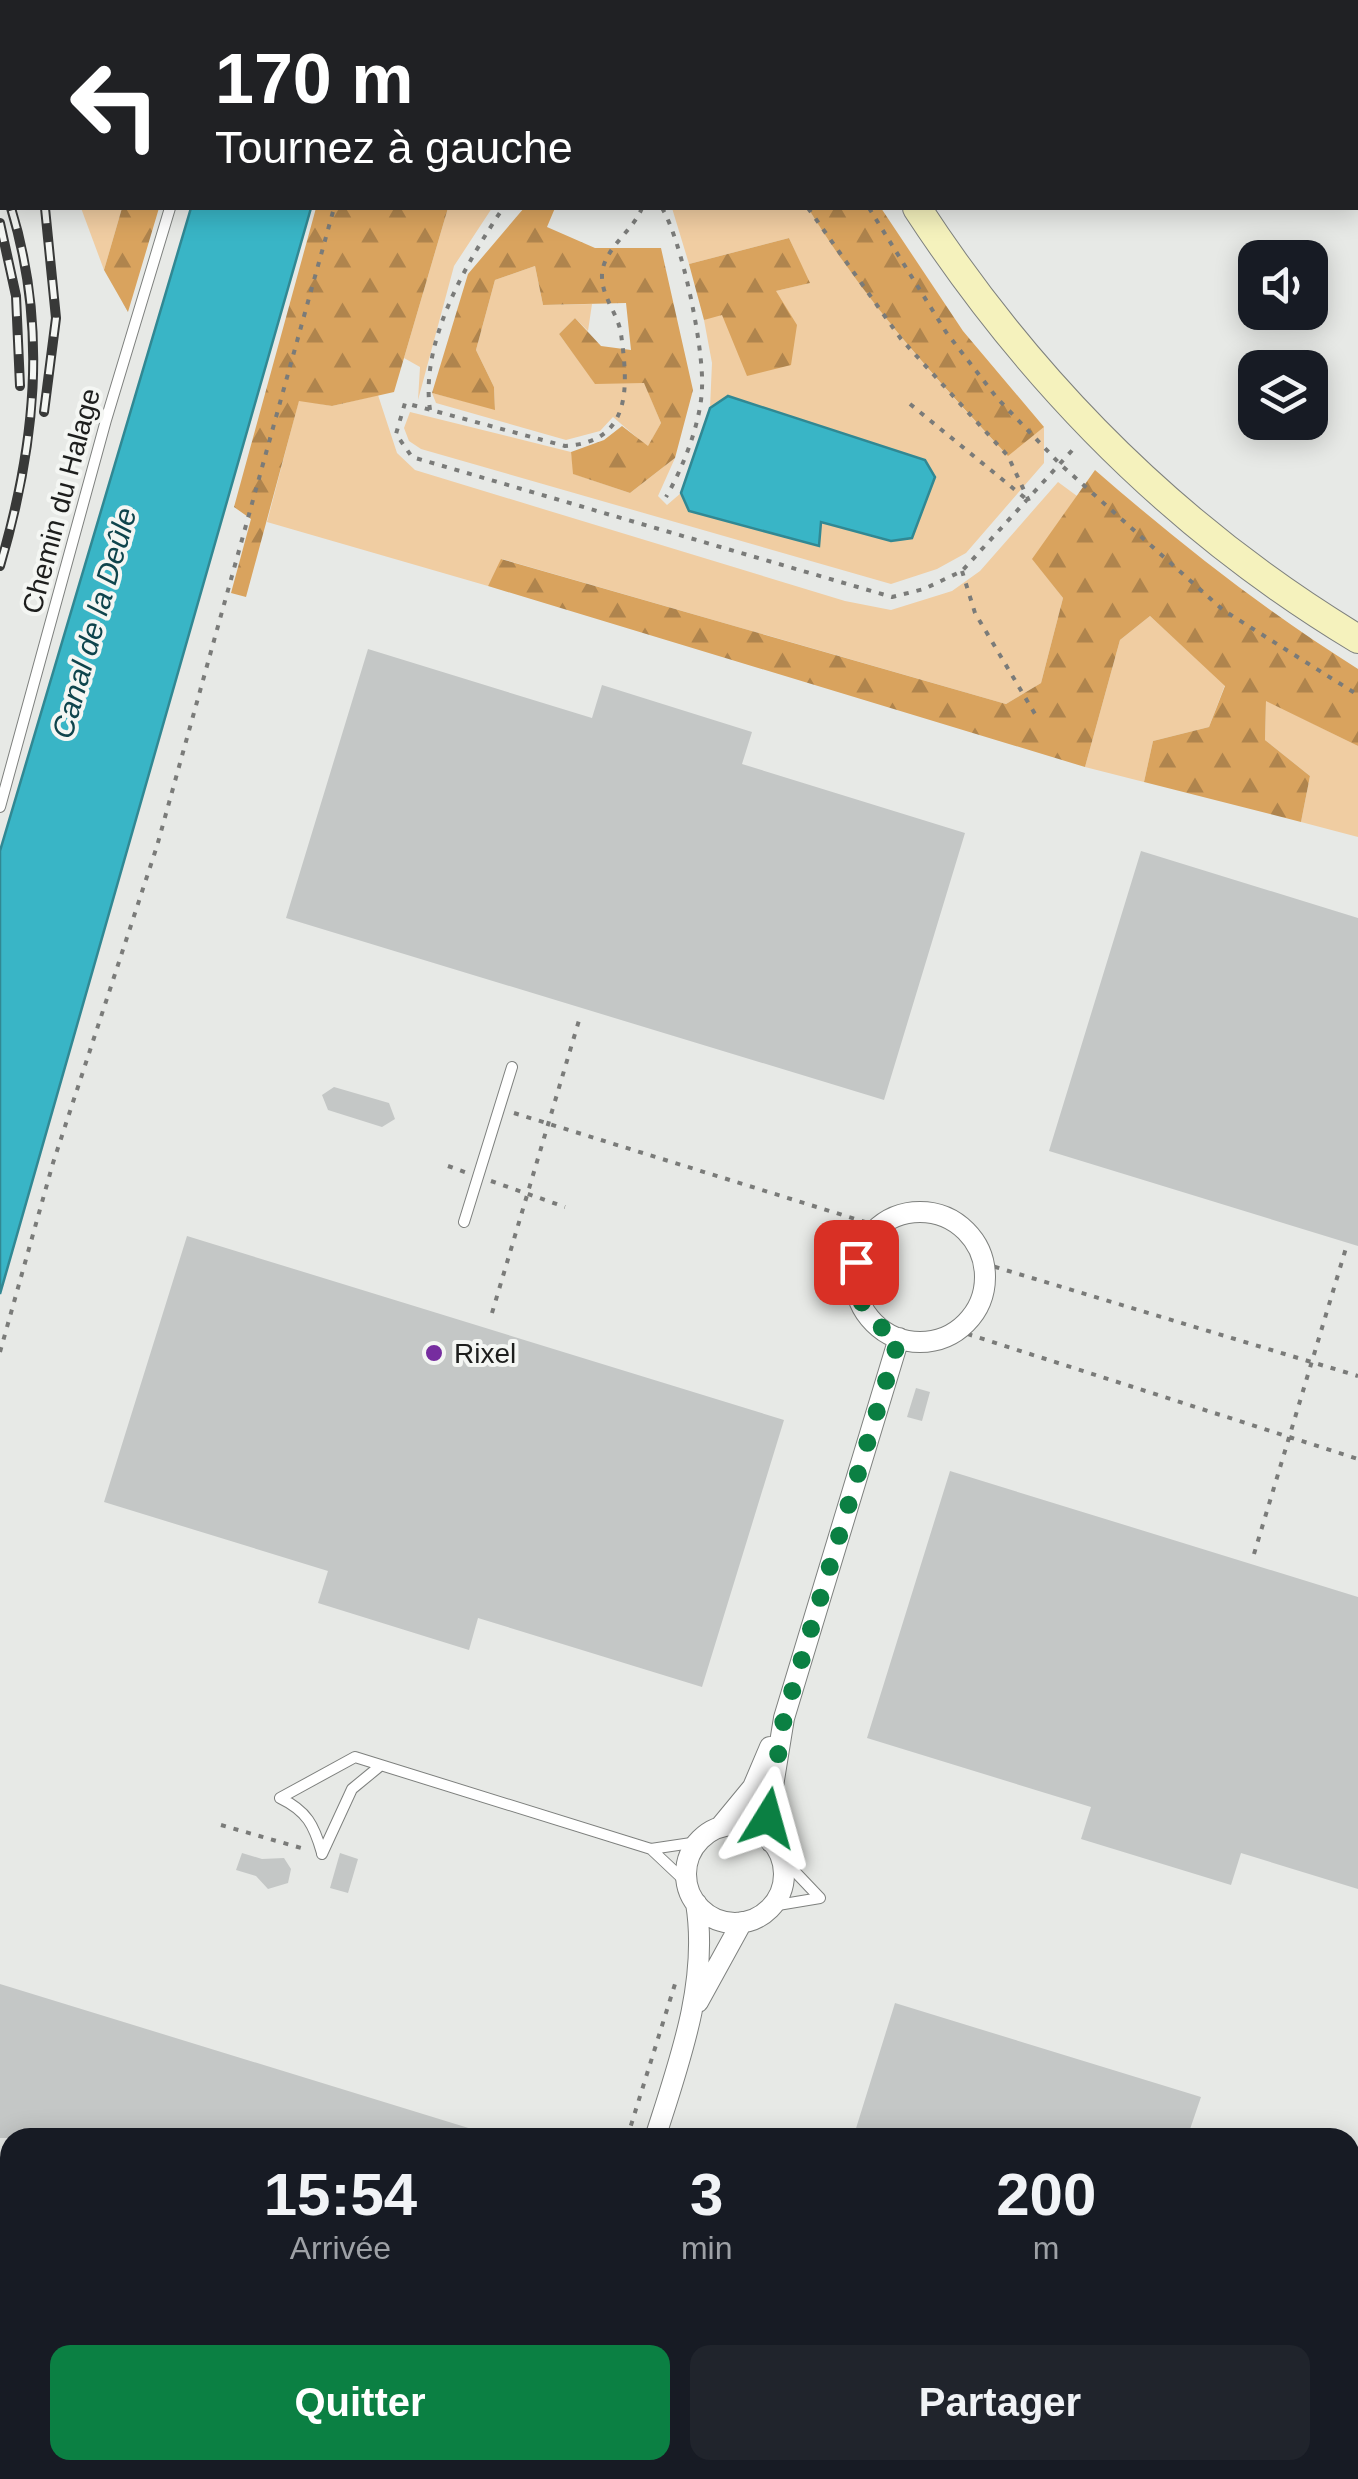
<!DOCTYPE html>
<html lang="fr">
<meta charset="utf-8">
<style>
:root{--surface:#171b24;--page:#20242c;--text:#f1f3f6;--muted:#9ea1a6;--accent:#0b8043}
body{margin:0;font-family:Helvetica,sans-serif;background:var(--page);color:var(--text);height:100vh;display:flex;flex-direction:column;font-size:38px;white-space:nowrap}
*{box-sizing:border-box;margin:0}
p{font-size:32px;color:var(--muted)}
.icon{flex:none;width:55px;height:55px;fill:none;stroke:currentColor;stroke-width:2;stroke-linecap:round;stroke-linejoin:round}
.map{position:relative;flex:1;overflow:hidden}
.panel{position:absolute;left:0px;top:2128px;width:1360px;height:352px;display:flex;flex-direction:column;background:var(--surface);border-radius:30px 30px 0 0;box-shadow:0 5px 25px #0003}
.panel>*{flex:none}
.guide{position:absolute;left:0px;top:0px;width:1360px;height:210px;box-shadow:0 5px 25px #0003;background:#202124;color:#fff;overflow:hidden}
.tools{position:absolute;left:1238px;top:240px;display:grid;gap:20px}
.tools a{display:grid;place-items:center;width:90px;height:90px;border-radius:20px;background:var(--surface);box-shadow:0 5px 25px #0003;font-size:50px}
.pin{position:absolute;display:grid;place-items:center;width:85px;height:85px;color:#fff;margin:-42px;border-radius:20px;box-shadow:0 5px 15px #0006}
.me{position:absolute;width:110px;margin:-55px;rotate:8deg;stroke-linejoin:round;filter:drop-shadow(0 0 8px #0008)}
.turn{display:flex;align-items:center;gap:35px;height:210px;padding:0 50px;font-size:45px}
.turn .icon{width:130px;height:130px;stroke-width:2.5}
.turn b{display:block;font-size:70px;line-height:85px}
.eta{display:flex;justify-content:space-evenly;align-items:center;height:170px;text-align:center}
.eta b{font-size:60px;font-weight:800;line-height:70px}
.action{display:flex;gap:20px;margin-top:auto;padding:20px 50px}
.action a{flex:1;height:115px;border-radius:20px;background:var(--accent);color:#fff;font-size:40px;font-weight:800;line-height:115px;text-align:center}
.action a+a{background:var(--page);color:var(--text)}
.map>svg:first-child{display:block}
.grass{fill:#f0cda2}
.forest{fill:url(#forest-firs)}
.water{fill:#39b5c6;stroke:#318893;stroke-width:2.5}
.building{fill:#c4c7c6}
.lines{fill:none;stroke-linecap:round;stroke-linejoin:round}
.lane-casing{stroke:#7e807e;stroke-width:12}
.street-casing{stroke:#7e807e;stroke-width:22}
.secondary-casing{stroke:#7e807e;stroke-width:30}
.path{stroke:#7a7b79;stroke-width:4;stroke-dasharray:5 8;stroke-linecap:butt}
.lane{stroke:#fff;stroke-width:10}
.street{stroke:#fff;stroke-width:20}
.secondary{stroke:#f5f2bd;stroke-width:28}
.rail-casing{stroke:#383938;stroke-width:10}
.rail{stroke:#f4f6f3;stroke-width:6;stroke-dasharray:19;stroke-linecap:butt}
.route{stroke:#0b8043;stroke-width:18;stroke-dasharray:0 32.4}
.poi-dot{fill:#762d9f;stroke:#f4f6f3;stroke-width:4}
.labels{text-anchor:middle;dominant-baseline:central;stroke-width:8;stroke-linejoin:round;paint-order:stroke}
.street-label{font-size:28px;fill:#1d1e1d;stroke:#f4f6f3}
.poi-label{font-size:28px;fill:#1d1e1d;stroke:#f4f6f3;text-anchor:start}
.water-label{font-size:30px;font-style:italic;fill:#0e444c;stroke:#f4f6f3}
</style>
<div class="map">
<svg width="1358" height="2479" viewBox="0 0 1358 2479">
<defs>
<pattern id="forest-firs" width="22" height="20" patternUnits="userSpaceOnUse" patternTransform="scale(2.5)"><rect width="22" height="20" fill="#d9a35e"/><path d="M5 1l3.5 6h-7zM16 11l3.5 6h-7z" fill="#af844d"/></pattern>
</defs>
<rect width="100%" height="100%" fill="#e7e9e6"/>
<path class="grass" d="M81,208H122L104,270Z
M448,208H492L454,266L418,400L420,367L404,358Z
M672,208H808C864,299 933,377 1007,455L1044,427V463L966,553L937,569L891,584L421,449L409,441L404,428L410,412L571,452L574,474L630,493L675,458L658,496L667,505L681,493L689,511L818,546L821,522L891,541L728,396L710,408L712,363L704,320L776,291L809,283L789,238L689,264Z
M535,266L543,305L592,304L588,331L575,318L559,334L595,383L644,382L661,423L648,447L613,417L600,431L566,440L436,403L432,393L495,409L494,387L476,350L495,280Z
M378,395L397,453L415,470L845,601L891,610L952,591L980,571L1058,482L1077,496L1033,559L1063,598L1041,683L1006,704L502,559L488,586L267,522L299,400L332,406Z
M1150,616L1225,685L1209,727L1153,741L1144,782L1085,767L1120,640Z
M1266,700L1358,746V837L1301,822L1310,776L1265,740Z"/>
<path class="forest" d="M122,208H159L128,312L104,270Z
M316,208H448L394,392L332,406L299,401L246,597L231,593L251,519L234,507Z
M524,208H555L547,227L595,248H661L693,390L675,458L630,493L573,474L571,452L604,440L622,426L648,446L661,423L644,383L595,384L559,334L575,318L601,346L631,350L626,303L543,305L535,266L495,280L476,350L494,387L495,410L432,393L468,274Z
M808,208H881L963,331L1044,427L1008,456C934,377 864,300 808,208Z
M789,238L810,283L776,291L797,325L791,365L747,376L722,315L704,320L689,264Z
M1095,470C1179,543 1264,610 1358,669V746L1266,701L1265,740L1310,776L1301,822L1144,782L1153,741L1209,727L1225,686L1150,616L1120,640L1085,767L488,586L501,559L1006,704L1041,683L1063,598L1032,559Z"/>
<path class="water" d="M191,208H311L0,1294V851Z
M728,396L925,460L935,477L912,538L891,541L821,522L819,546L689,511L681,493L710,408Z"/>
<path class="building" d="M368,649L592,718L602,685L752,732L742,764L965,833L884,1100L286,918Z
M1141,851L1358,918V1246L1049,1151Z
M334,1087L389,1103L395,1119L382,1127L328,1110L322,1095Z
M187,1236L784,1420L702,1687L478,1618L469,1650L318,1603L328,1571L104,1502Z
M916,1388L930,1392L922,1421L907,1417Z
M950,1471L1358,1597V1889L1241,1853L1231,1885L1081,1839L1091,1807L867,1738Z
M242,1853L262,1859L284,1858L291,1869L288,1883L268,1889L256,1876L236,1870Z
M340,1853L358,1859L348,1893L330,1888Z
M0,1984L488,2134V2138H0Z
M895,2003L1201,2097L1187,2138H853Z"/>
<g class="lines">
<g class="lane-casing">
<path id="lane" d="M232,2L233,0
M0,807L106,420L170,208
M464,1222L512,1067
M280,1798L355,1757L651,1849L698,1842
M280,1798C307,1811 314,1825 322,1853
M652,1850L687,1883
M322,1854L352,1789L380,1766
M772,1906L820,1898L781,1857"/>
</g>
<g class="street-casing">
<path id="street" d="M855 1277a65 65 0 1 1 130 0a65 65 0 1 1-130 0Z
M686 1874a49 49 0 1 1 98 0a49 49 0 1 1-98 0Z
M720,1827L753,1787L770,1747
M771,1842L768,1817L784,1718L899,1338
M698,2002L742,1922
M655,2138C679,2063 709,1982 696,1903
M549,2479L551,2470"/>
</g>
<g class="secondary-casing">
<path id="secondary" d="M814,0L815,2
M917,208C1032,384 1177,530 1358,639"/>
</g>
<path class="path" d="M716,0L717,2
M768,0V2
M392,2L393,0
M642,208C633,231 604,248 602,274C601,297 618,313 621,334C628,385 633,442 565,446L405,403L396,434L412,457L892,597L924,589L962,571L1077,445
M662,208C682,241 704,348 702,388C701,422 683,468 666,497
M808,208L901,339L1008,456L1029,501
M869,208L946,332L997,398L1060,464L1223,610L1358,695
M910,404L1025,498
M430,410C420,341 467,262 503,208
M962,571L975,613L1035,714
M514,1113L878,1226
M448,1166L467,1173
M491,1181L565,1207
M982,1263L1358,1376
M492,1313L580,1017
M955,1330L1358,1459
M0,1352L53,1163L157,846L334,208
M1254,1554L1346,1248
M221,1825L308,1850
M627,2138L675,1984
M521,2479L524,2470"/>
<use href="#lane" class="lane"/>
<use href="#street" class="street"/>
<use href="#secondary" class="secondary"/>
<g class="rail-casing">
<path id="rail" d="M4,0V2
M0,50L2,59
M0,174L2,181
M0,223L16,296L20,386
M44,412L56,318L45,208
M0,566C35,447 48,329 11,208"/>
</g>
<use href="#rail" class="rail"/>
</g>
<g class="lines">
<path class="route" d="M768,1818L784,1718L899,1338C867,1323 853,1297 856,1262"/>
</g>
<circle class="poi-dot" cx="434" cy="1353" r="10"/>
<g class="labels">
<g class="street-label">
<text transform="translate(61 501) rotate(-75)">Chemin du Halage</text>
</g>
<g class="poi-label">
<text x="454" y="1353">Rixel</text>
</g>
<g class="water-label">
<text transform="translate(94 623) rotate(-74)">Canal de la Deûle</text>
</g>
</g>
</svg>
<div class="tools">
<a><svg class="icon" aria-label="sound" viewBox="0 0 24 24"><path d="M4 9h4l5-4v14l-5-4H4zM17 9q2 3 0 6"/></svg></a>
<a><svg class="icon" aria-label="layers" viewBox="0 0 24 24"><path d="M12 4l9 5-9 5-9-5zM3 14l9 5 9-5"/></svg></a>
</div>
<div class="pin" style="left:856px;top:1262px;background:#d93025"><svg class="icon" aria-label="arrive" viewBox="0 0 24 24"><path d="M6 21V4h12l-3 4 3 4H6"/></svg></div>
<svg class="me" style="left:768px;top:1818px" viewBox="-20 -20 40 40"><path d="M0-17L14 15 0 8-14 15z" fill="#0b8043" stroke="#fff" stroke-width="4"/></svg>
<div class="guide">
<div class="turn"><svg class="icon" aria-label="left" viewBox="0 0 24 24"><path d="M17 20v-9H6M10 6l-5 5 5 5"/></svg><div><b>170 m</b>Tournez à gauche</div></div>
</div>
<section class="panel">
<div class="eta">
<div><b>15:54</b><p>Arrivée</p></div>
<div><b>3</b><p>min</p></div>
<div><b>200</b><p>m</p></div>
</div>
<div class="action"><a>Quitter</a><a>Partager</a></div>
</section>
</div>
